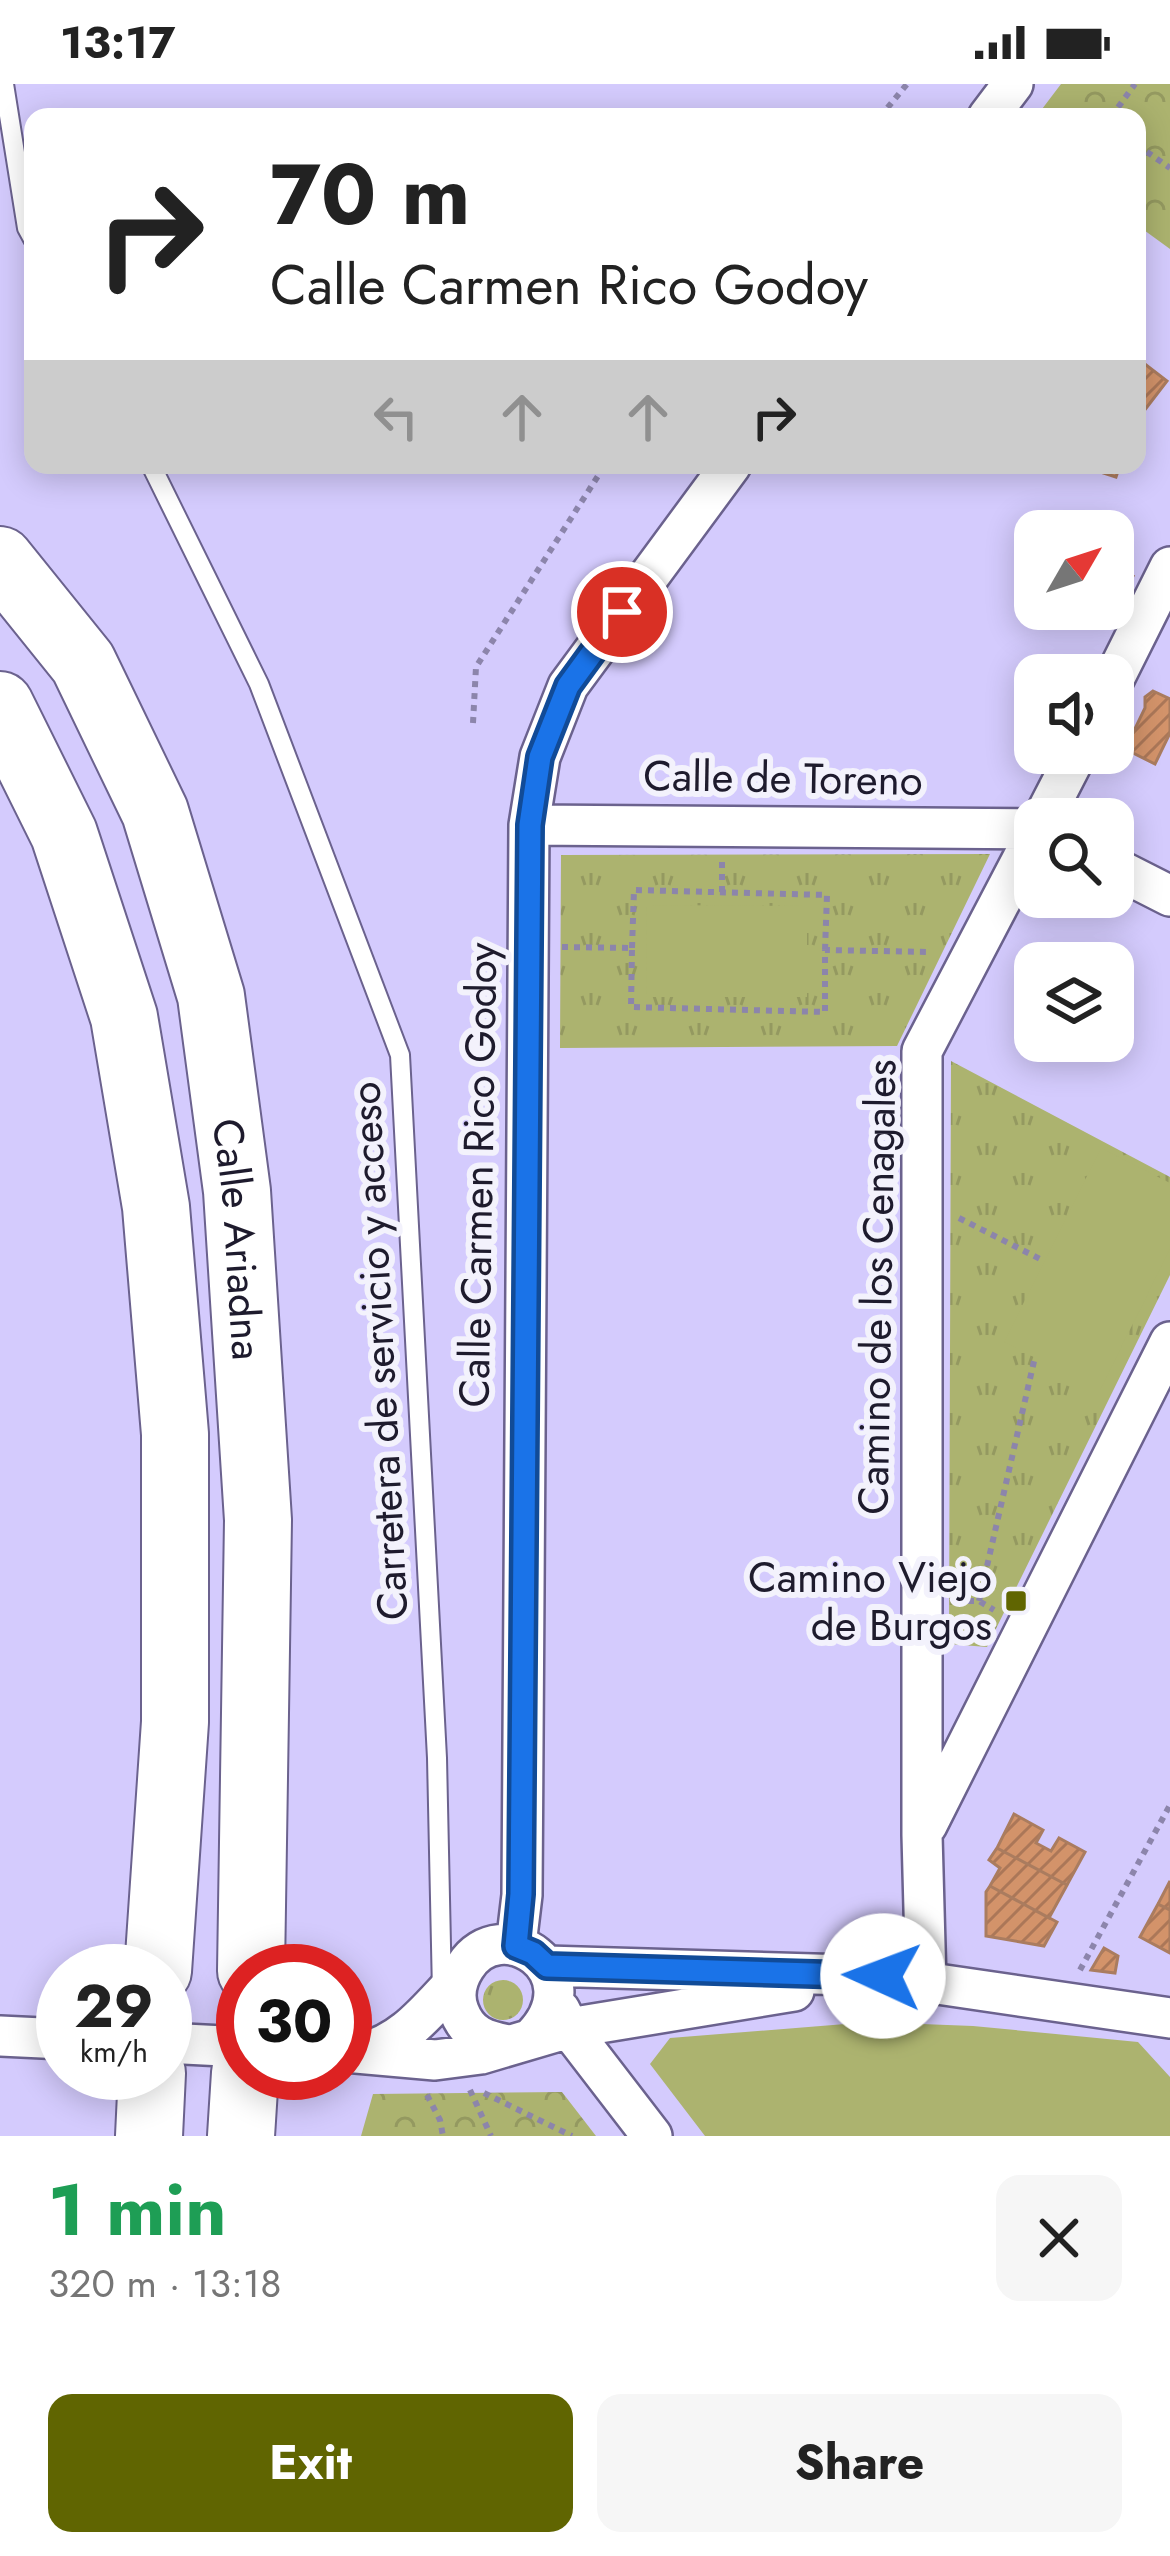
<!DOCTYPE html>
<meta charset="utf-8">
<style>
:root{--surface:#fff;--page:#f6f6f6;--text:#222;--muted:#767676;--accent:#606501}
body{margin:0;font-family:Jost,sans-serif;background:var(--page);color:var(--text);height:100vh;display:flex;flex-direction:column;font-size:45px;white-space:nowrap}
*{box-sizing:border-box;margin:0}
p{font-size:39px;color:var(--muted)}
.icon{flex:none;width:66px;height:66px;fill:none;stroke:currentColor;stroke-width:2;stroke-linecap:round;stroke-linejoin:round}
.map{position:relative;height:2052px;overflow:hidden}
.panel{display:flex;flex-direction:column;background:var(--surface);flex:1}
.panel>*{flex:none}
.hud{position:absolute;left:24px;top:24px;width:1122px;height:366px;border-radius:24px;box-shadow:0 6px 30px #0003;background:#fff;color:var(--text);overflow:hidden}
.needle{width:78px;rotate:51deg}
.tools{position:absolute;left:1014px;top:426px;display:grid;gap:24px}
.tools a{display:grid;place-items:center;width:120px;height:120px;border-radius:24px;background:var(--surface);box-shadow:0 6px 30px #0003;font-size:60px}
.speed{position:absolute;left:36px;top:1860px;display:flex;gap:24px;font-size:60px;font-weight:700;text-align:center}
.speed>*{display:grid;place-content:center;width:156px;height:156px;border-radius:50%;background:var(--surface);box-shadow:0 6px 30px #0003;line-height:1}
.speed small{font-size:30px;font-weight:400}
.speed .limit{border:18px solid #d22;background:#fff;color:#111}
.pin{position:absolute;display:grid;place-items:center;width:102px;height:102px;color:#fff;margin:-51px;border:6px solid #fff;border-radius:50%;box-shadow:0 3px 12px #0007}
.me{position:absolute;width:132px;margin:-66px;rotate:272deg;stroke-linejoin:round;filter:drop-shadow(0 0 9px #0008)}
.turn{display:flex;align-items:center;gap:42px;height:252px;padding:0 48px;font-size:54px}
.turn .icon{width:156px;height:156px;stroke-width:2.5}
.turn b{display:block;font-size:84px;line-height:102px}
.lanes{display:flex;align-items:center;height:114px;padding:0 48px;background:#0003;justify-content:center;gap:60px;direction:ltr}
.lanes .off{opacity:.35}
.round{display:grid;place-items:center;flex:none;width:126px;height:126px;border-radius:24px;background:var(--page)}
.head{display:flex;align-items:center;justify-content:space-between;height:204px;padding:0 48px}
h1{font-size:72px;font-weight:700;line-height:90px;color:#1e9e55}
.primary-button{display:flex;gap:24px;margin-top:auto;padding:24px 48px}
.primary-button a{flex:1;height:138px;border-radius:24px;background:var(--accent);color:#fff;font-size:48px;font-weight:700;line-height:138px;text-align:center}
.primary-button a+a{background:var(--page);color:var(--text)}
.status{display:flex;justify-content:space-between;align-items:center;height:84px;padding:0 60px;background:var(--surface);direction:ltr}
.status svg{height:33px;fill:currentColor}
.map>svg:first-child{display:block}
.grass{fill:url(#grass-tufts)}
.park{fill:url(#park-crowns)}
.pitch{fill:#acb36f}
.building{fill:url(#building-hatch);stroke:#aa7c5f;stroke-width:3}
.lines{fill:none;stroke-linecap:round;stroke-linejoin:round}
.lane-casing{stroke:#6b628e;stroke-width:22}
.street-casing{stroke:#6b628e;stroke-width:44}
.highway-casing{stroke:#6b628e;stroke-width:70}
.path{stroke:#8c85ab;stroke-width:6;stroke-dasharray:6 6;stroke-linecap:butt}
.lane{stroke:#fff;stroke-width:18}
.street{stroke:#fff;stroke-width:39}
.highway{stroke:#fff;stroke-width:66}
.route-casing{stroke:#114b97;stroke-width:30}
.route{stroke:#1a73e8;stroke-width:21}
.poi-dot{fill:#606501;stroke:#f3f2fc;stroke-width:4.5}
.labels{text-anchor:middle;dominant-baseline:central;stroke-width:12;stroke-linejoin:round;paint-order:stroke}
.street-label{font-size:42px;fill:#1e1b2d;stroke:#f3f2fc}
.poi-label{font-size:42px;fill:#1e1b2d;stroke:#f3f2fc;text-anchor:end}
</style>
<div class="status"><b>13:17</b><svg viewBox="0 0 49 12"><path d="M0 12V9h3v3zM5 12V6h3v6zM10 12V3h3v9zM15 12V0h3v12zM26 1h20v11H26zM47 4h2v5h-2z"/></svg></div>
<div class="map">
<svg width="1170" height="2052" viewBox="0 0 1170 2052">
<defs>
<pattern id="grass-tufts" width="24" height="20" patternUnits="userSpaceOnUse" patternTransform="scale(3)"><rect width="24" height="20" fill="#acb36f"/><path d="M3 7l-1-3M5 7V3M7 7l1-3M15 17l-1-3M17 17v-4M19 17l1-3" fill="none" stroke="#949960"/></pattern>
<pattern id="park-crowns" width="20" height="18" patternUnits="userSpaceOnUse" patternTransform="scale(3)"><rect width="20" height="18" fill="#acb36f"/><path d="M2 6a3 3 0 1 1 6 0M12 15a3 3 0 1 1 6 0" fill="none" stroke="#949960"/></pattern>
<pattern id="building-hatch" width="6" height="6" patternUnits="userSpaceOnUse" patternTransform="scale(3)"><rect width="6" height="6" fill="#d3936a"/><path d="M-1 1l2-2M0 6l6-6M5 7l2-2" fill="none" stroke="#ab7758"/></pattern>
</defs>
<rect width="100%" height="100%" fill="#d4cbfd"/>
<path class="grass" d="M990,770L897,962L560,964L561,771Z
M951,977L1170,1093V1191L987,1563L949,1560Z
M483 1916a20 20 0 1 1 40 0a20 20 0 1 1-40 0Z"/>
<path class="park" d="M1061,0H1170V165L1137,141V33H1036Z
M562,2008L596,2052H361L373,2010Z"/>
<path class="pitch" d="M647,821L807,822V913H646Z
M1101,1064L1170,1099V1165L1100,1306L1004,1258Z
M870,1938L973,1942L1138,1958L1170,1993V2052H705L650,1980L670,1954Z"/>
<path class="building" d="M1137,274L1167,297L1137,336Z
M1079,381H1120L1116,393Z
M1120,485L1133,492L1122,512L1113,507Z
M1153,607L1170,615V649L1155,680L1125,665L1123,658L1132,651L1145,624V613Z
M1014,1730L1043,1746L1036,1759L1051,1767L1059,1754L1085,1768L1067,1801L997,1764Z
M997,1764L1067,1801L1049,1834L990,1802L1000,1784L989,1776Z
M1170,1797V1826L1158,1820Z
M990,1802L1057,1838L1044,1862L986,1852V1808Z
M1158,1820L1170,1826V1869L1140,1853Z
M1104,1864L1118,1872L1115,1889L1091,1886Z"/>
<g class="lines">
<g class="lane-casing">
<path id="lane" d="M4,0L27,144L33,155
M151,381L259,600L400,971L437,1674L442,1908"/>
</g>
<g class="street-casing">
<path id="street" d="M988,33L1013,0
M1113,597L1170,483
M1043,735L1077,669
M529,741L1035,745
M1113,783L1170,812
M927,1741L1170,1258
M516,1861L522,1811L529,741L540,673L568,602L731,381
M547,1882L883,1892L1170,1934
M926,1899L922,1751V967L1035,751
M560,1926L569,1944L652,2052
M0,1952L63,1955
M165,1959L243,1963
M509,1961C485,1957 468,1951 459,1927C453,1912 456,1897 465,1883C500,1826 596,1887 533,1953
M345,1968L435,1976L481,1970L569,1944L794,1907
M362,1969C405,1958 427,1927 457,1896"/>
</g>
<g class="highway-casing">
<g id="highway">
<path id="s1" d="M0,476L83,579L155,728L211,912L237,1107L258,1436L251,1887"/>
<path d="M0,621L64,750L124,933L156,1123L175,1350V1638L158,1887"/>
<path d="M149,2052L152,1989"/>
<path d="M241,2052L245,1989"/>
</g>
</g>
<path class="path" d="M880,33L907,0
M1111,33L1135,0
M1137,61L1170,84
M473,639L476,583L605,381
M722,808V776
M562,863L632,864L631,923L825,928V866L931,868
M632,864L634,806L827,811L825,866
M959,1134L1044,1177
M956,1517H979L994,1526
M979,1517L1035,1273
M1080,1886L1170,1721
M470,2006L491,2052
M484,2009L572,2052
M427,2011L440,2036L443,2052"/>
<use href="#lane" class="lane"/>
<use href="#street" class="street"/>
<use href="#highway" class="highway"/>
</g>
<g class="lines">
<g class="route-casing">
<path id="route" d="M622,528L568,602L540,673L530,741L521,1810L516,1862L533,1869L547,1882L883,1892"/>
</g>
<use href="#route" class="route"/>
</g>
<rect class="poi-dot" x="1004" y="1505" width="24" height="24" rx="6"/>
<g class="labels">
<g class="street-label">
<text transform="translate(783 694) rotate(1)">Calle de Toreno</text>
<text transform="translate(478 1091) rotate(-89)">Calle Carmen Rico Godoy</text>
<text stroke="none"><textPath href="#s1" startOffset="735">Calle Ariadna</textPath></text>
<text transform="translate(877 1203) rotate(-89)">Camino de los Cenagales</text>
<text transform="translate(379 1267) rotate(-93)">Carretera de servicio y acceso</text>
</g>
<g class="poi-label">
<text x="992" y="1493">Camino Viejo<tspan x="992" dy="48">de Burgos</tspan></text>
</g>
</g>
</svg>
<div class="tools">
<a><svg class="needle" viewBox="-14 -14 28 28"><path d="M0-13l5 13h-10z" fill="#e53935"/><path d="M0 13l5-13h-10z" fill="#767676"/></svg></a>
<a><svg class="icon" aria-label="sound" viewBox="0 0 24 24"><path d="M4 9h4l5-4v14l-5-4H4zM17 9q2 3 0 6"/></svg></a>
<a><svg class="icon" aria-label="search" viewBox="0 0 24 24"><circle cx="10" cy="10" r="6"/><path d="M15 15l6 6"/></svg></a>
<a><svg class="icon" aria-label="layers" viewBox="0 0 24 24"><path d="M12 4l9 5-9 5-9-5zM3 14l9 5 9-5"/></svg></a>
</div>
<div class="speed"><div>29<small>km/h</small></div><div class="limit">30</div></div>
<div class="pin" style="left:622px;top:528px;background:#d93025"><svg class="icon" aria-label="arrive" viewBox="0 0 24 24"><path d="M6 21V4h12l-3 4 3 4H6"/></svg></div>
<svg class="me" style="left:883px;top:1892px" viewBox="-20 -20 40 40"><circle r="19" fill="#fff"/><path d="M0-13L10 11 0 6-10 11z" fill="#1a73e8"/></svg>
<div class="hud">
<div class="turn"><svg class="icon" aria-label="right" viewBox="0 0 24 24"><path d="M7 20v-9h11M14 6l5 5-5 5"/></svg><div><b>70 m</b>Calle Carmen Rico Godoy</div></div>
<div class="lanes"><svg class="icon off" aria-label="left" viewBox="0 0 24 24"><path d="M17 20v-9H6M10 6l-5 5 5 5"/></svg><svg class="icon off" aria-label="ahead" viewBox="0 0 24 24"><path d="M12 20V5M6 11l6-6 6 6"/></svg><svg class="icon off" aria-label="ahead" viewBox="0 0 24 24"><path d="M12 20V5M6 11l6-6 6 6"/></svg><svg class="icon" aria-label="right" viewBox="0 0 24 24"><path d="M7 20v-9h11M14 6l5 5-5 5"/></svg></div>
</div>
</div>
<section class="panel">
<div class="head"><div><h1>1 min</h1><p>320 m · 13:18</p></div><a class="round"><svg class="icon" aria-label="close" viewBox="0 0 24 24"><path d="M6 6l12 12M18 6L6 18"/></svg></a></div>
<div class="primary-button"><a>Exit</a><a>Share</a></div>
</section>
